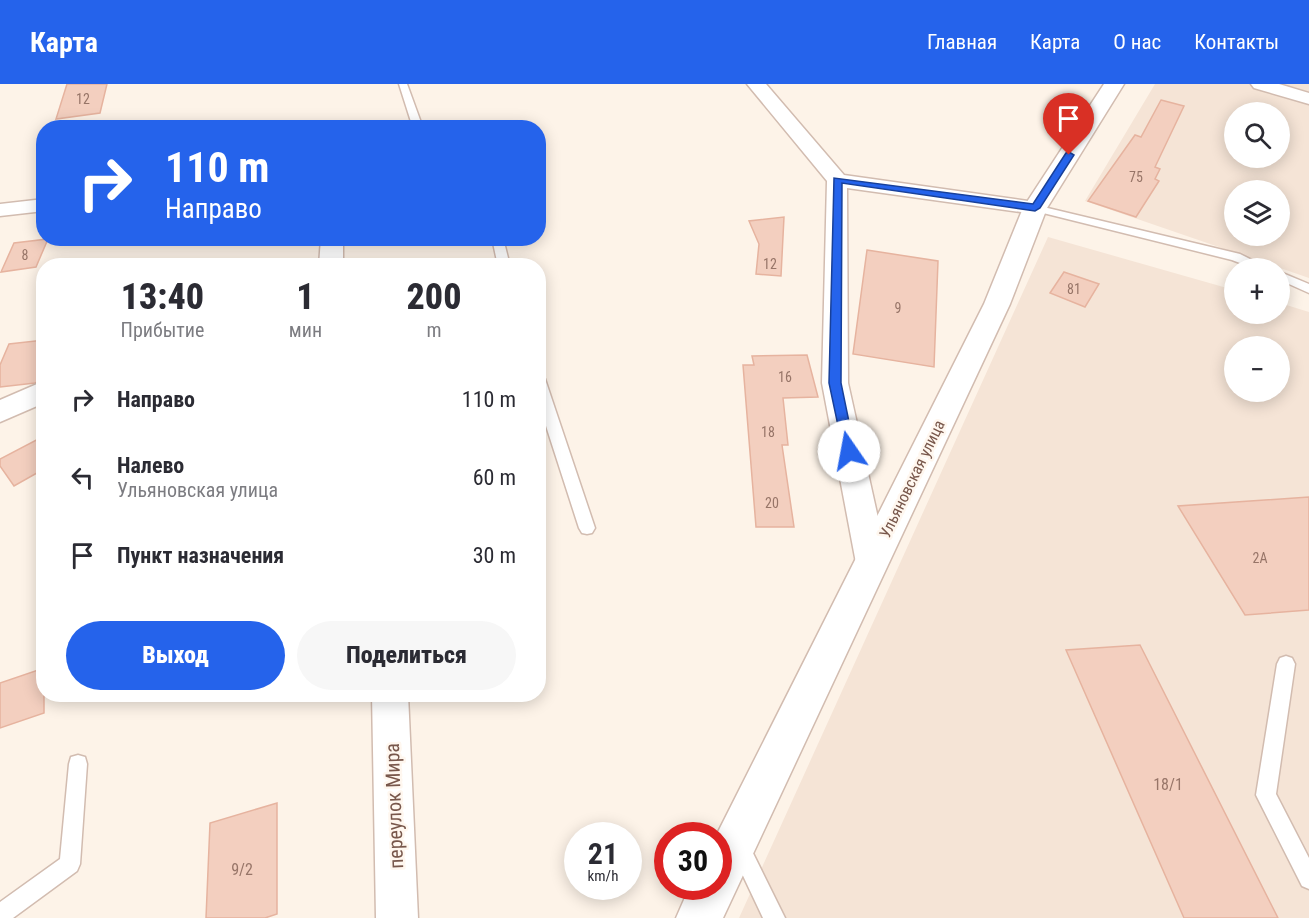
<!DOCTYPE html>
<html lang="ru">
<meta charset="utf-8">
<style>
:root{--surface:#fff;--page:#f7f7f7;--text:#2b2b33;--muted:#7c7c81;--accent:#2563eb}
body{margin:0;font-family:"Roboto Condensed",sans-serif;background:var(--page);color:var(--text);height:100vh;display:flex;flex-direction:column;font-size:22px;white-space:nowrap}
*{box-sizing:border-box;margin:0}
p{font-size:20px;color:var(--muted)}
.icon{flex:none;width:33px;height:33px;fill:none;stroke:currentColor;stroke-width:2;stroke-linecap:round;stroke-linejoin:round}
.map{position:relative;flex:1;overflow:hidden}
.drawer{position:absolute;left:36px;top:174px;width:510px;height:444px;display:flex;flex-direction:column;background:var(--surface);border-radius:24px;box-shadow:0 3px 15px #0003}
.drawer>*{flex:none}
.banner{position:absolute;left:36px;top:36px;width:510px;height:126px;border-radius:24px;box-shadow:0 3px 15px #0003;background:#2563eb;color:#fff;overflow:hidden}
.controls{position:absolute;left:1224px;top:18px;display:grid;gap:12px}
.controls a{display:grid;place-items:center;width:66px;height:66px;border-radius:50%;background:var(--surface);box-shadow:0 3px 15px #0003;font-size:30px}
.speed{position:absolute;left:564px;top:738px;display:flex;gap:12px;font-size:30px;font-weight:700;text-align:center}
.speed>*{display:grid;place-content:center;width:78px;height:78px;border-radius:50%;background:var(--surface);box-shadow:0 3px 15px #0003;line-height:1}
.speed small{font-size:15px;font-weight:400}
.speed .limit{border:9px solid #d22;background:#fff;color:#111}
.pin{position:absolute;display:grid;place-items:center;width:51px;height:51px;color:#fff;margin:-62px -26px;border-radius:50% 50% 50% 0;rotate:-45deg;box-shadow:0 0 6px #0007}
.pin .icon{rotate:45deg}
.me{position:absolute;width:66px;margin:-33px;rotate:348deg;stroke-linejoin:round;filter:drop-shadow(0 0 4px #0008)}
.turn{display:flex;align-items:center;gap:21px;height:126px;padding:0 30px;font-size:27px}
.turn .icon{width:78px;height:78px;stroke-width:2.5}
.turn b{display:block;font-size:42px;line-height:51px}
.eta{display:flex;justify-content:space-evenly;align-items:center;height:102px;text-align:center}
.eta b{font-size:36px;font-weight:800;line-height:42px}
.cta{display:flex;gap:12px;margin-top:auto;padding:12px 30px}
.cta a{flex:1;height:69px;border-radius:36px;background:var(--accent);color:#fff;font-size:24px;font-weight:800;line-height:69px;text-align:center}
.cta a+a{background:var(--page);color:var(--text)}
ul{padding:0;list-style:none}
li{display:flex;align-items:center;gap:18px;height:78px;padding:0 30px}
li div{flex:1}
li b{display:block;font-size:22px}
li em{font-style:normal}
header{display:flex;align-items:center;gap:36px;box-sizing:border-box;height:84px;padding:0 30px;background:var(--accent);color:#fff}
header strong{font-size:28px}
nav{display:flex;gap:33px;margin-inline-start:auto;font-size:21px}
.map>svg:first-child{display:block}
.residential{fill:#f5e4d6;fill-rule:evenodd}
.building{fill:#f3cfbf;stroke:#e6b39f;stroke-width:1.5}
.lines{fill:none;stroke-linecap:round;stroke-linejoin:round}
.service-casing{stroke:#d2bcb0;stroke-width:3}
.minor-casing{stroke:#d2bcb0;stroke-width:3}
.tertiary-casing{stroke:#d2bcb0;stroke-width:3}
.service{fill:#fff;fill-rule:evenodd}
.minor{fill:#fff;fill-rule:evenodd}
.tertiary{fill:#fff;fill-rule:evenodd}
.route{fill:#2563eb;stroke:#184099;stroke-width:1.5}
.labels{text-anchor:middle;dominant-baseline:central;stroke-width:5;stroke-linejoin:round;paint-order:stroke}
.number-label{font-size:14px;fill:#977568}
.street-label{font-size:16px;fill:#78574b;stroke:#fff7ef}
.near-number-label{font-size:16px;fill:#977568}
.near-street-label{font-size:20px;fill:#78574b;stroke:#fff7ef}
</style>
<header>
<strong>Карта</strong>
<nav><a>Главная</a><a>Карта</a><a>О нас</a><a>Контакты</a></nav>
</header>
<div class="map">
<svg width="1309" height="834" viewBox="0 0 1309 834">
<rect width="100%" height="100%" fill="#fdf3e8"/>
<path class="residential" d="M1155,0H1309V194L1085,117ZM1234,28H1280V74H1234ZM1234,106H1280V152H1234Z
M1048,153L1234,206V230H1280V219L1309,228V834H739ZM1234,262H1280V308H1234Z"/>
<path class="building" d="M67,0H107L100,29L56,35Z
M1161,16L1184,22L1155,83L1160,85L1155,95L1159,97L1136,133L1088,117L1135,51L1141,53Z
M784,133L781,192L756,190L759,160L749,137Z
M48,155L36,183L1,188L14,159Z
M867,166L938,177L934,283L853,270Z
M1064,188L1099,200L1085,223L1050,209Z
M44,256V295L35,299L0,303V281L9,260Z
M807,271L818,313L783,314L788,361H782L794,443H756L743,281H754L752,272Z
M44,352V385L14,402L0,382V375Z
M1309,413V526L1245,531L1178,422Z
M1140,561L1278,834H1184L1066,566Z
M44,584V629L0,644V599Z
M277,719V830L265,834H206L210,739Z"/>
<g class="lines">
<g class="service-casing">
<path id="service" d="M399,0H407L423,44H413Z
M1035,121L1240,170L1268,184H1253L1232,176L1031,126L1030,124Z
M492,154H503L510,182H498Z
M1280,188L1309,200V209L1280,196Z
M538,290L545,295L595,444L592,449L587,450L582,449L579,444L538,317Z
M1286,572L1292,574L1295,580L1276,710L1309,774V805L1302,802L1256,711L1277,580L1280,574Z
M78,671L85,673L87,680L80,780L77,787L13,834H0V818L60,775L69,680L71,673Z
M739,752L746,755L785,834H763L729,762L732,755Z"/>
</g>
<g class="minor-casing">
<path id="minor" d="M747,0H766L844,91L1035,118L1043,119L1046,124L1043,129L1035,130L847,104L848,299L888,479L883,489L872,493L861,489L856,479L822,299L827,97Z
M1251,0H1279L1309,9V20L1254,4Z
M44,115V127L0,132V120Z
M321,154H343V182H319Z
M44,297V319L0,338V316Z
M372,610H408L418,834H376Z"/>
</g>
<g class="tertiary-casing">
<path id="tertiary" d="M1104,0H1124L1047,124L1010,220L723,834H676L690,802H718V752H716L984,220L1023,124Z"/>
</g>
<use href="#service" class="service"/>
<use href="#minor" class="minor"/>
<use href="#tertiary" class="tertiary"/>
</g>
<path class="route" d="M1069,68L1074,71L1040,124L1035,127L842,99L841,299L855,367L849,372L844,370L829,299L834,94L1033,120L1066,69Z"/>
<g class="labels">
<g class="number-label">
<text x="83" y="15">12</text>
<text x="1136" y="93">75</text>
<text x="25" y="171">8</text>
<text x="770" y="180">12</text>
<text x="1074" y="205">81</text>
<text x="898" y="224">9</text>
<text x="785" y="293">16</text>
<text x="768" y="348">18</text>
<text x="772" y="419">20</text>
<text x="1260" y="474">2А</text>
</g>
<g class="street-label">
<text transform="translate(912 395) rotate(-64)">Ульяновская улица</text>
</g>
<g class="near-number-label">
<text x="1168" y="700">18/1</text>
<text x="242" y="785">9/2</text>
</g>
<g class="near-street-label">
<text transform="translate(394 722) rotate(-92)">переулок Мира</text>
</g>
</g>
</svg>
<div class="controls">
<a><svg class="icon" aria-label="search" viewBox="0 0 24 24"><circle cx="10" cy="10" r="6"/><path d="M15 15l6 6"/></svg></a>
<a><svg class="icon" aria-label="layers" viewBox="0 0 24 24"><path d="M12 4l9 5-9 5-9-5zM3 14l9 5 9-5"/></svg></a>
<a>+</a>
<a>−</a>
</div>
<div class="speed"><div>21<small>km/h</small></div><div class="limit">30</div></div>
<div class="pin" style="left:1069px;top:71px;background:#d93025"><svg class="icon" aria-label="arrive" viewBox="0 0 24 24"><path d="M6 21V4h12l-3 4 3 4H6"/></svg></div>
<svg class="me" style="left:849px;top:367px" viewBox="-20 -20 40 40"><circle r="19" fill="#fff"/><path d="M0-13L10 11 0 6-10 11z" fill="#2563eb"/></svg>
<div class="banner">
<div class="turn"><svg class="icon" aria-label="right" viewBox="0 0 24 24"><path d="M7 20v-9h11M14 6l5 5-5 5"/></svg><div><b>110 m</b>Направо</div></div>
</div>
<section class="drawer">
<div class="eta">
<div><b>13:40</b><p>Прибытие</p></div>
<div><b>1</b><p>мин</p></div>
<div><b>200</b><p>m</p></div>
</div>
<ul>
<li><svg class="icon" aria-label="right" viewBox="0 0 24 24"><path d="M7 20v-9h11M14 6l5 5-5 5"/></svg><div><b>Направо</b></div><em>110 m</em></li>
<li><svg class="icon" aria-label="left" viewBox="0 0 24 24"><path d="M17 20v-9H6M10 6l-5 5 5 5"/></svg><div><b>Налево</b><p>Ульяновская улица</p></div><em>60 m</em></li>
<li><svg class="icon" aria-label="arrive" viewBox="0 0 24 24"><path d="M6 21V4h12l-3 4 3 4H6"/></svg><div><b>Пункт назначения</b></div><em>30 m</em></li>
</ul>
<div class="cta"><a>Выход</a><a>Поделиться</a></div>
</section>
</div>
